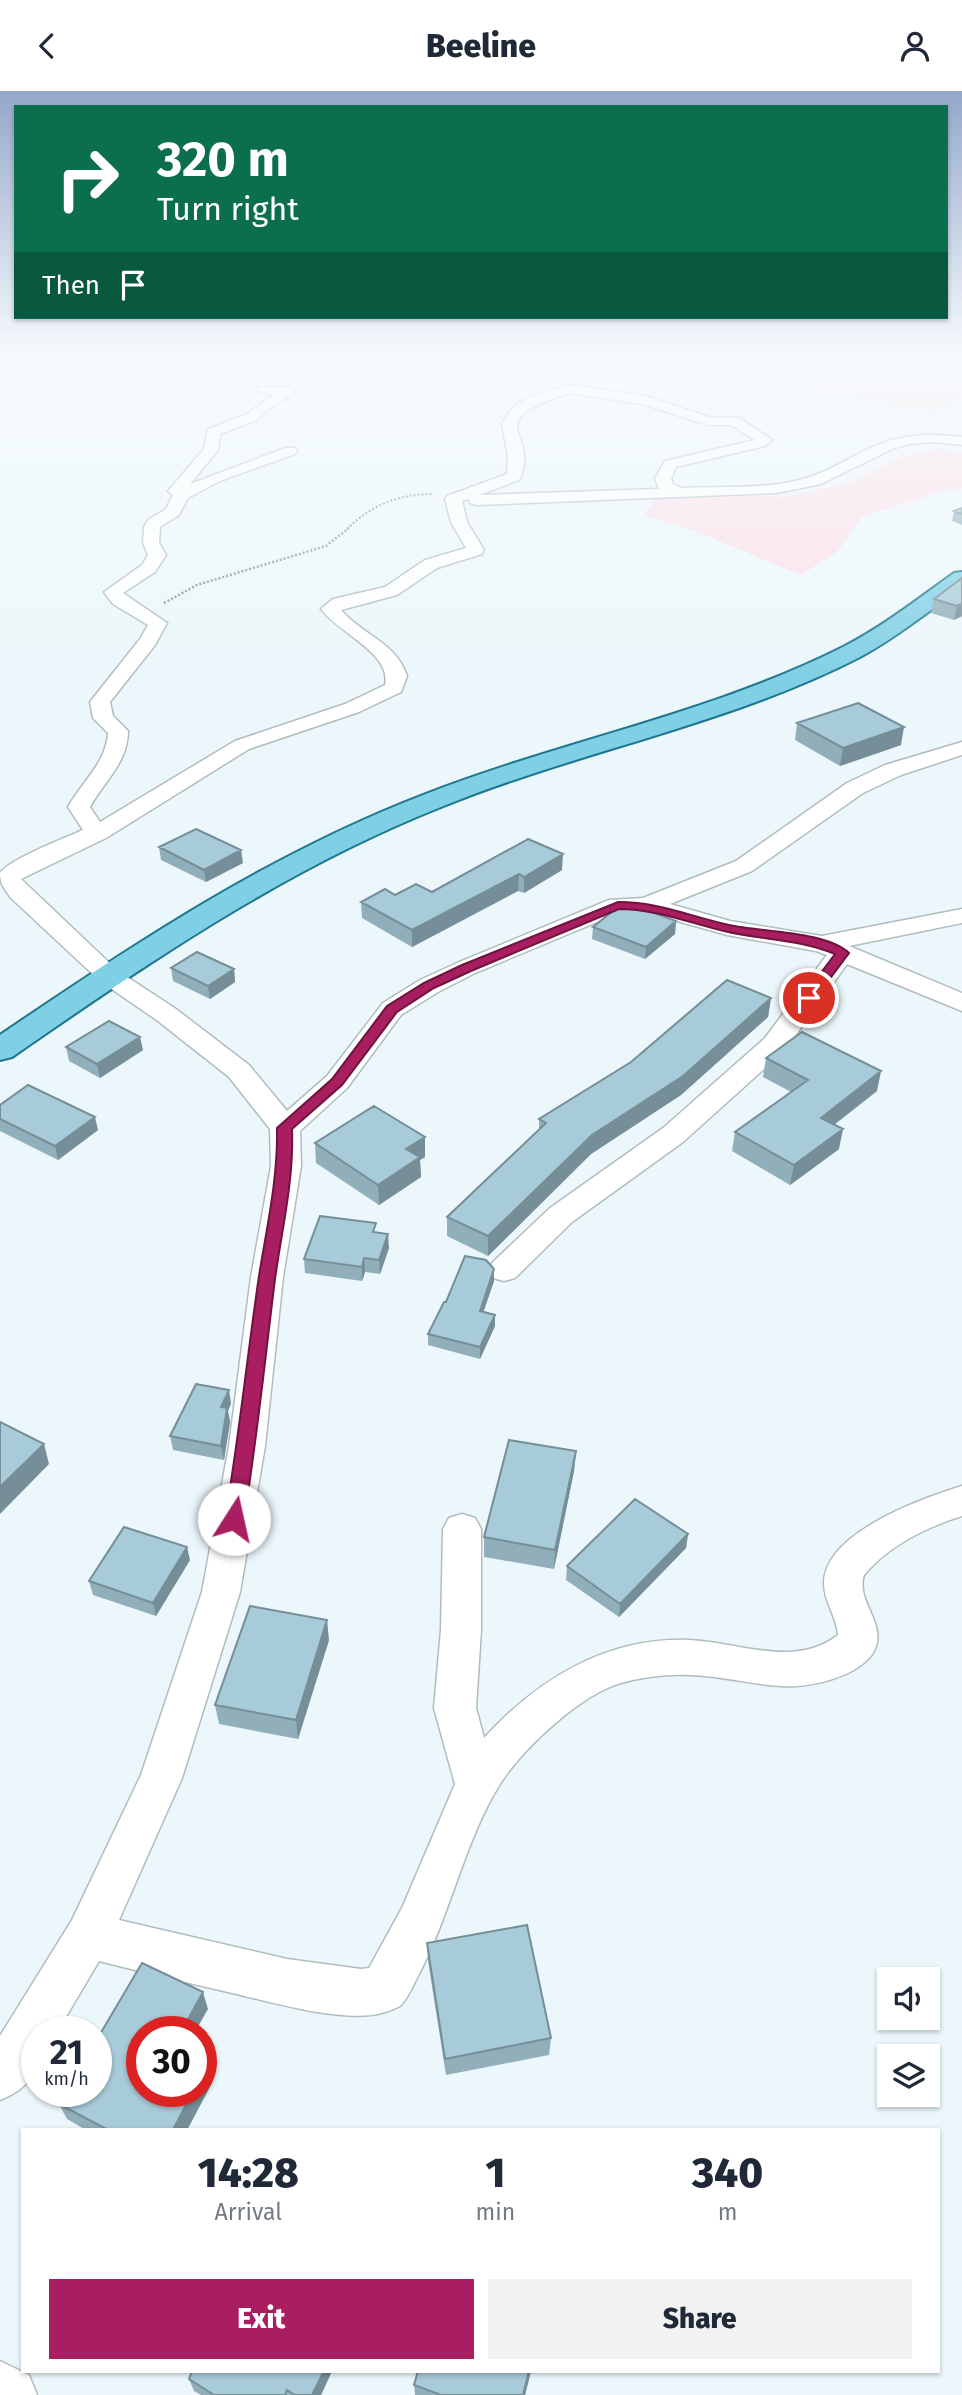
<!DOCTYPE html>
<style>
:root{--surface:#fff;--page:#f2f2f3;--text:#1f2937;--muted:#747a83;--accent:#a91e61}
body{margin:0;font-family:"Fira Sans",sans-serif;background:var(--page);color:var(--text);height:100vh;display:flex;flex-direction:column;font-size:26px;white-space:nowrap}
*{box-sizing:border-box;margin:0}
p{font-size:23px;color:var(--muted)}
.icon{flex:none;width:38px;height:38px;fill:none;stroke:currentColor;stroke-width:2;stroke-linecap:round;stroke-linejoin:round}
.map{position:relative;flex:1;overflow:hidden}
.panel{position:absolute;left:21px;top:2037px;width:919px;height:245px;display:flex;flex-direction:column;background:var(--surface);border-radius:0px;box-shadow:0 2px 5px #0004}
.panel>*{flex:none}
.hud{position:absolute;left:14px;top:14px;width:934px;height:214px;border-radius:0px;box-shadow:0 2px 5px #0004;background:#0b6e4f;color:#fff;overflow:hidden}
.controls{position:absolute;left:877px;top:1876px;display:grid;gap:14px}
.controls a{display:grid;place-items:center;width:63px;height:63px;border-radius:0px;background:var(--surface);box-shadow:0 2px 5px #0004;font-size:35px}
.speed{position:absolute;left:21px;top:1925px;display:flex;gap:14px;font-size:35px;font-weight:700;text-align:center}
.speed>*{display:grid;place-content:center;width:91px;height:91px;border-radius:50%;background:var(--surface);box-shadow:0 2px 5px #0004;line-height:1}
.speed small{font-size:18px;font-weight:400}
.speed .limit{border:10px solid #d22;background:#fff;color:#111}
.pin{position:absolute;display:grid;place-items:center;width:60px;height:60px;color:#fff;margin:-30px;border:4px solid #fff;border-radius:50%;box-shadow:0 2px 7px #0007}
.me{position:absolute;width:77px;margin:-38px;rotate:10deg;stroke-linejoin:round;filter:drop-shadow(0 0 5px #0008)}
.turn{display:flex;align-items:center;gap:24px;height:147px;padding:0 28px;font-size:32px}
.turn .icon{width:91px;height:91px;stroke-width:2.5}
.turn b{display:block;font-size:49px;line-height:60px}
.then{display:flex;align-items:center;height:66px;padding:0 28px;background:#0003;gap:14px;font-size:26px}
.eta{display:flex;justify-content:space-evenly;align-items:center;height:119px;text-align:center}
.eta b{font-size:42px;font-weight:800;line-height:49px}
.button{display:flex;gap:14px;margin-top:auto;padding:14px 28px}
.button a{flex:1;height:80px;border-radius:0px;background:var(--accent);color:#fff;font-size:28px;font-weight:800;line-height:80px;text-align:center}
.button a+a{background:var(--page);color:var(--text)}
header{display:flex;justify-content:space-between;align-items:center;height:91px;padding:0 28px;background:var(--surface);font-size:32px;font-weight:800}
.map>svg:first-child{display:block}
.green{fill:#fcdee7}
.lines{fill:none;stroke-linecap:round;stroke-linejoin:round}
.minor-casing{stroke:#b1bcbf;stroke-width:3}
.major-casing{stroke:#1e778e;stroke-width:4}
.path-far1{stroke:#878f91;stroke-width:2;stroke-dasharray:2 2;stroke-linecap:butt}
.path{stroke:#878f91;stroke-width:2.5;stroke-dasharray:2 2;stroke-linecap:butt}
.minor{fill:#fff;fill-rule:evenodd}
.major{fill:#7fcfe5;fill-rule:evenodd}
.wall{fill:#90afba}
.shaded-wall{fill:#758e97}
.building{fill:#a7cbd8;stroke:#758e97;stroke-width:2}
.route{fill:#a91e61;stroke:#6e143f;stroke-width:2}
</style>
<header><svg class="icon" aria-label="back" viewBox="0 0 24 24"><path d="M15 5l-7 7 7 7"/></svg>Beeline<svg class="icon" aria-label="person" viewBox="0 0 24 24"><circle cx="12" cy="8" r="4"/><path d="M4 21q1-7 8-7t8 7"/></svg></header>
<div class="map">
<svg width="962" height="2304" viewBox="0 0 962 2304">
<rect width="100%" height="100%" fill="#ecf7fb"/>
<path class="green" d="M222,267H394L289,277Z
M441,267H561L502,280Z
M719,267H962V307L931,323L794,295Z
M940,357L962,360V398L940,401L862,426L838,460L801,484L690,438L643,425L660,403L781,406L849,392L899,367Z"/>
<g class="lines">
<g class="minor-casing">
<path id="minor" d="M569,294L645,305L709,326L739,327L772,349L765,355L676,376L671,387L673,393L682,397C724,395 770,399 810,386C831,379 849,367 868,358C899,343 928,342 962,346V354L933,351L910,353L894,357L821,393L777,402L476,414L470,412L469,408L462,410L467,431L484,459L482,463L437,477L397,504L341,519C362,544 396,551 407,585L401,601L359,621L249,658L106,747L21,788L118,880L176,918L249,974L287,1020L327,985L383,912L420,889L457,872L609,809L643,807L736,770L847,692L885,674L962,651V664L901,684L863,702L752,780L670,813L730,830L822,845L962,818V832L849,855L962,902V920L847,873L785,959L683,1051L572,1131L515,1187L504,1190L493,1187L488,1179L493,1171L550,1117L663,1037L765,947L827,864L816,860L727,844L645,821H621L475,882L438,901L401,924L347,997L300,1040L301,1075L283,1186L265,1355L240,1501L182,1687L119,1829L287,1868L361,1878L369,1877L402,1817L455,1693L434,1617L441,1539L443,1438L449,1427L462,1423L475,1427L481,1438V1539L476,1617L484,1647C538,1588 607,1546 689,1549C739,1551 794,1578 838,1544C837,1526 824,1511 824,1493C823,1442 923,1407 962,1395V1425C927,1436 888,1455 864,1484C855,1510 888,1533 874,1560C869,1570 855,1579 846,1583C785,1609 750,1586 689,1584C667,1583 643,1586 621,1592C581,1603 522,1658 500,1693C464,1751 451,1822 419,1883C414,1892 408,1908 400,1915C396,1917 389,1920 385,1921C347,1934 268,1910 228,1901C185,1891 142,1881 99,1870L57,1941H37C37,1977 37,1994 0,2009V1945L72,1829L141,1684L202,1501L229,1355L251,1186L271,1075L270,1038L229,986L158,930L100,890L11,807C6,800 0,793 0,783C3,771 69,745 83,739L68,716C82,691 106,672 108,642L93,627L90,611L140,548L148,534L113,513L104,501L142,474L148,464L143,452L144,436L148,429L166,418L173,404L168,400L204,358L208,338L247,323L273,304L258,302V296L289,297L296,301L270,317L257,329L220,343L218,359L190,393L285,357H295L297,360L295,363L220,390L188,407L179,424L160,436L159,452L166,464L155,481L123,502L167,532L155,554L110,611L113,625L128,640C128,672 104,690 90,716L100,731L235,650L345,613L385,594C392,562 338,542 321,518L333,508L385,496L425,469L466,457L451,431L445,408L447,405L507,383L508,365L502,333C515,306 541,301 569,294ZM570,302L642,313L708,334H731L755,349L665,370L655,387L659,398L479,404L519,389C543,341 474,332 570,302Z
M0,2270L29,2284L37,2304H0Z"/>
</g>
<g class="major-casing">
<path id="major" d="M962,481V497C928,520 896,547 860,566C728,634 578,660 441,716C285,778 149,871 12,966L0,969V944C135,852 270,763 423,704C561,650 710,623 843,556C882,536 918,508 954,482Z"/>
</g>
<path class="path-far1" d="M347,438C371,414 399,403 433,403"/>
<path class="path" d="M164,512L197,494L326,455L349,437"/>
<use href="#minor" class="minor"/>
<use href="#major" class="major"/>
</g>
<path class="wall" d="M962,417V434L952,430L954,420Z
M962,487V525L954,529L931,522L934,508Z
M797,632L901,654L840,675L795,649Z
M528,748L562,779L524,802L518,800L412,856L362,827L361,811L395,804L432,801Z
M159,756L243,772L206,791L161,769Z
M676,830L675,843L645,868L592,848L593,836Z
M171,877L234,878L235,891L210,908L173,890Z
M771,907L768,926L681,1004L591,1063L488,1165L447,1145V1126L539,1039V1028Z
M66,956L143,959L100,987L69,970Z
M766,967L877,1000L834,1034L839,1058L790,1094L732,1060L735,1041L791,1001L763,986Z
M0,1014L98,1039L58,1069L0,1040Z
M425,1046V1066L420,1069L421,1086L379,1114L316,1072L315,1052Z
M376,1141L389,1157L380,1183L365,1181L362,1190L305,1182L304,1168Z
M494,1178V1190L483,1221L495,1235L480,1268L428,1254V1243L446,1211Z
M231,1312L228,1320L230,1331L224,1369L173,1359L170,1345Z
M576,1360L574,1380L554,1478L484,1466V1446Z
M688,1443L686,1457L619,1526L566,1489L567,1475Z
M190,1469L156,1525L93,1504L89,1490Z
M329,1549L298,1648L219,1633L215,1614Z
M427,1852L551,1947L549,1964L446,1984L428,1870Z
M208,1918L142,2000L212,1992L187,2039H86L67,2028L59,2013Z
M332,2280L321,2304H201L194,2300L189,2288Z
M531,2280L525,2304H415L414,2294Z"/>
<path class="shaded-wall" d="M962,512V525L954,529L957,515Z
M904,636L901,654L840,675L843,657Z
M241,759L243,772L206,791L204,779Z
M563,763L562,779L524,802V786Z
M519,783L518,800L412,856V839Z
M676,830L675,843L645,868L646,856Z
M234,878L235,891L210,908L208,895Z
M771,907L768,926L681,1004L591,1063L488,1165V1145L592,1044Z
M140,946L143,959L100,987L97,973Z
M881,980L877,1000L818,1046L821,1027Z
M95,1026L98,1039L58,1069L55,1055Z
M843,1038L839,1058L790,1094L794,1074Z
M425,1046V1066L420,1069L421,1086L379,1114L378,1094L406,1058Z
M388,1143L389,1157L380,1183L379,1169Z
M364,1167L365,1181L362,1190V1176Z
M494,1178V1190L480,1231V1220Z
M495,1224V1235L480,1268V1256Z
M229,1299L231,1312L228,1320L230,1331L224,1369L221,1355V1316Z
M44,1353L49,1373L0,1423V1396Z
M576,1360L574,1380L554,1478L555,1459Z
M688,1443L686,1457L619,1526L620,1513Z
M187,1456L190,1469L156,1525L153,1512Z
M327,1529L329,1549L298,1648L296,1629Z
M203,1901L208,1918L195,1941H181Z
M207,1975L212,1992L187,2039H173L193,2000H201V1986Z
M324,2280H332L321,2304H312Z
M529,2280H531L525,2304H523Z"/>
<path class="building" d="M962,417V423L954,420Z
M962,487V512L957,515L934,508Z
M858,612L904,636L843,657L797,632Z
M196,738L241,759L204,779L159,756Z
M528,748L563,763L524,786L519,783L412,839L361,811L385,798L395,804L416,793L432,801Z
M624,811L676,830L646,856L593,836Z
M197,861L234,878L208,895L171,877Z
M727,889L771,907L683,985L592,1044L488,1145L447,1126L546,1032L539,1028L631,971Z
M109,930L140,946L97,973L66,956Z
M802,941L881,980L821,1027L843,1038L794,1074L735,1041L808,989L766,967Z
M28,994L95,1026L55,1055L0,1028V1014Z
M374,1015L425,1046L406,1058L420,1066L378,1094L315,1052Z
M320,1125L376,1132L373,1141L388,1143L379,1169L364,1167L362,1176L304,1168Z
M465,1165L486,1169L494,1178L480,1220L495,1224L480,1256L428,1243L444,1211H446Z
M196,1293L229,1299L221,1316L227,1317L221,1355L170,1345Z
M0,1331L44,1353L0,1396Z
M509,1349L576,1360L555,1459L484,1446Z
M635,1408L688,1443L620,1513L567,1475Z
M124,1436L187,1456L153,1512L89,1490Z
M250,1515L327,1529L296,1629L215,1614Z
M527,1834L551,1947L445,1968L427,1852Z
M142,1872L203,1901L181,1941H142V2000H193L173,2039H108L59,2013L66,2000H96V1950Z
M201,1973L207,1975L201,1986Z
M192,2280H324L312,2304H295L287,2299L285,2304H214L189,2288Z
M418,2280H529L523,2304H441L414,2294Z"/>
<linearGradient id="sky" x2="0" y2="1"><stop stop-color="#95a8cb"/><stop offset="0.45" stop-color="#f6fbfd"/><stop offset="1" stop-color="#f6fbfd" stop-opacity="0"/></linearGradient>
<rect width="962" height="590" fill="url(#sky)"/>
<path class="route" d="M618,811C659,811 689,825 729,834C760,841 826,840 849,862L813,910L809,911L802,907L835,863C800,848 761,849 724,840C689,832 656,818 619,818L471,880L434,897L397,921L342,994L292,1038C294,1089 282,1137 275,1188C265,1268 257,1348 244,1428L241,1433L234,1436L227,1433L225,1428C239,1347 247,1266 259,1185C267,1135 278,1088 277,1037L332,988L387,915L424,892L462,874Z"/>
</svg>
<div class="controls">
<a><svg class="icon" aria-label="sound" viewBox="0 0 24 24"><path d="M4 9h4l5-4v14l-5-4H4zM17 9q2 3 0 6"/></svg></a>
<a><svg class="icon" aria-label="layers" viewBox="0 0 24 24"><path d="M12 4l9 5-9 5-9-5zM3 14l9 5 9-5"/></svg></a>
</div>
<div class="speed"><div>21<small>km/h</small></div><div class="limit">30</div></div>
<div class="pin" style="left:809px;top:907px;background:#d93025"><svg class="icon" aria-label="arrive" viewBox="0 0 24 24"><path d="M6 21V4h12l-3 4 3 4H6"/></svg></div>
<svg class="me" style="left:234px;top:1428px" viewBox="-20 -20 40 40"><circle r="19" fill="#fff"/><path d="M0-13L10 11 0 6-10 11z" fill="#a91e61"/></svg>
<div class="hud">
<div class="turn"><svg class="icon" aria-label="right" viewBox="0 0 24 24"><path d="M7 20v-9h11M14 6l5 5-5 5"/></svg><div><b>320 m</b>Turn right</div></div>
<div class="then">Then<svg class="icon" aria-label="arrive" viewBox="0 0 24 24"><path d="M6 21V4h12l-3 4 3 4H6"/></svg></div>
</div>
<section class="panel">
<div class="eta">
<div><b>14:28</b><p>Arrival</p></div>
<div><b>1</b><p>min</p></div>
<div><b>340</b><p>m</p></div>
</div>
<div class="button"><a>Exit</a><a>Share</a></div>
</section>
</div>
